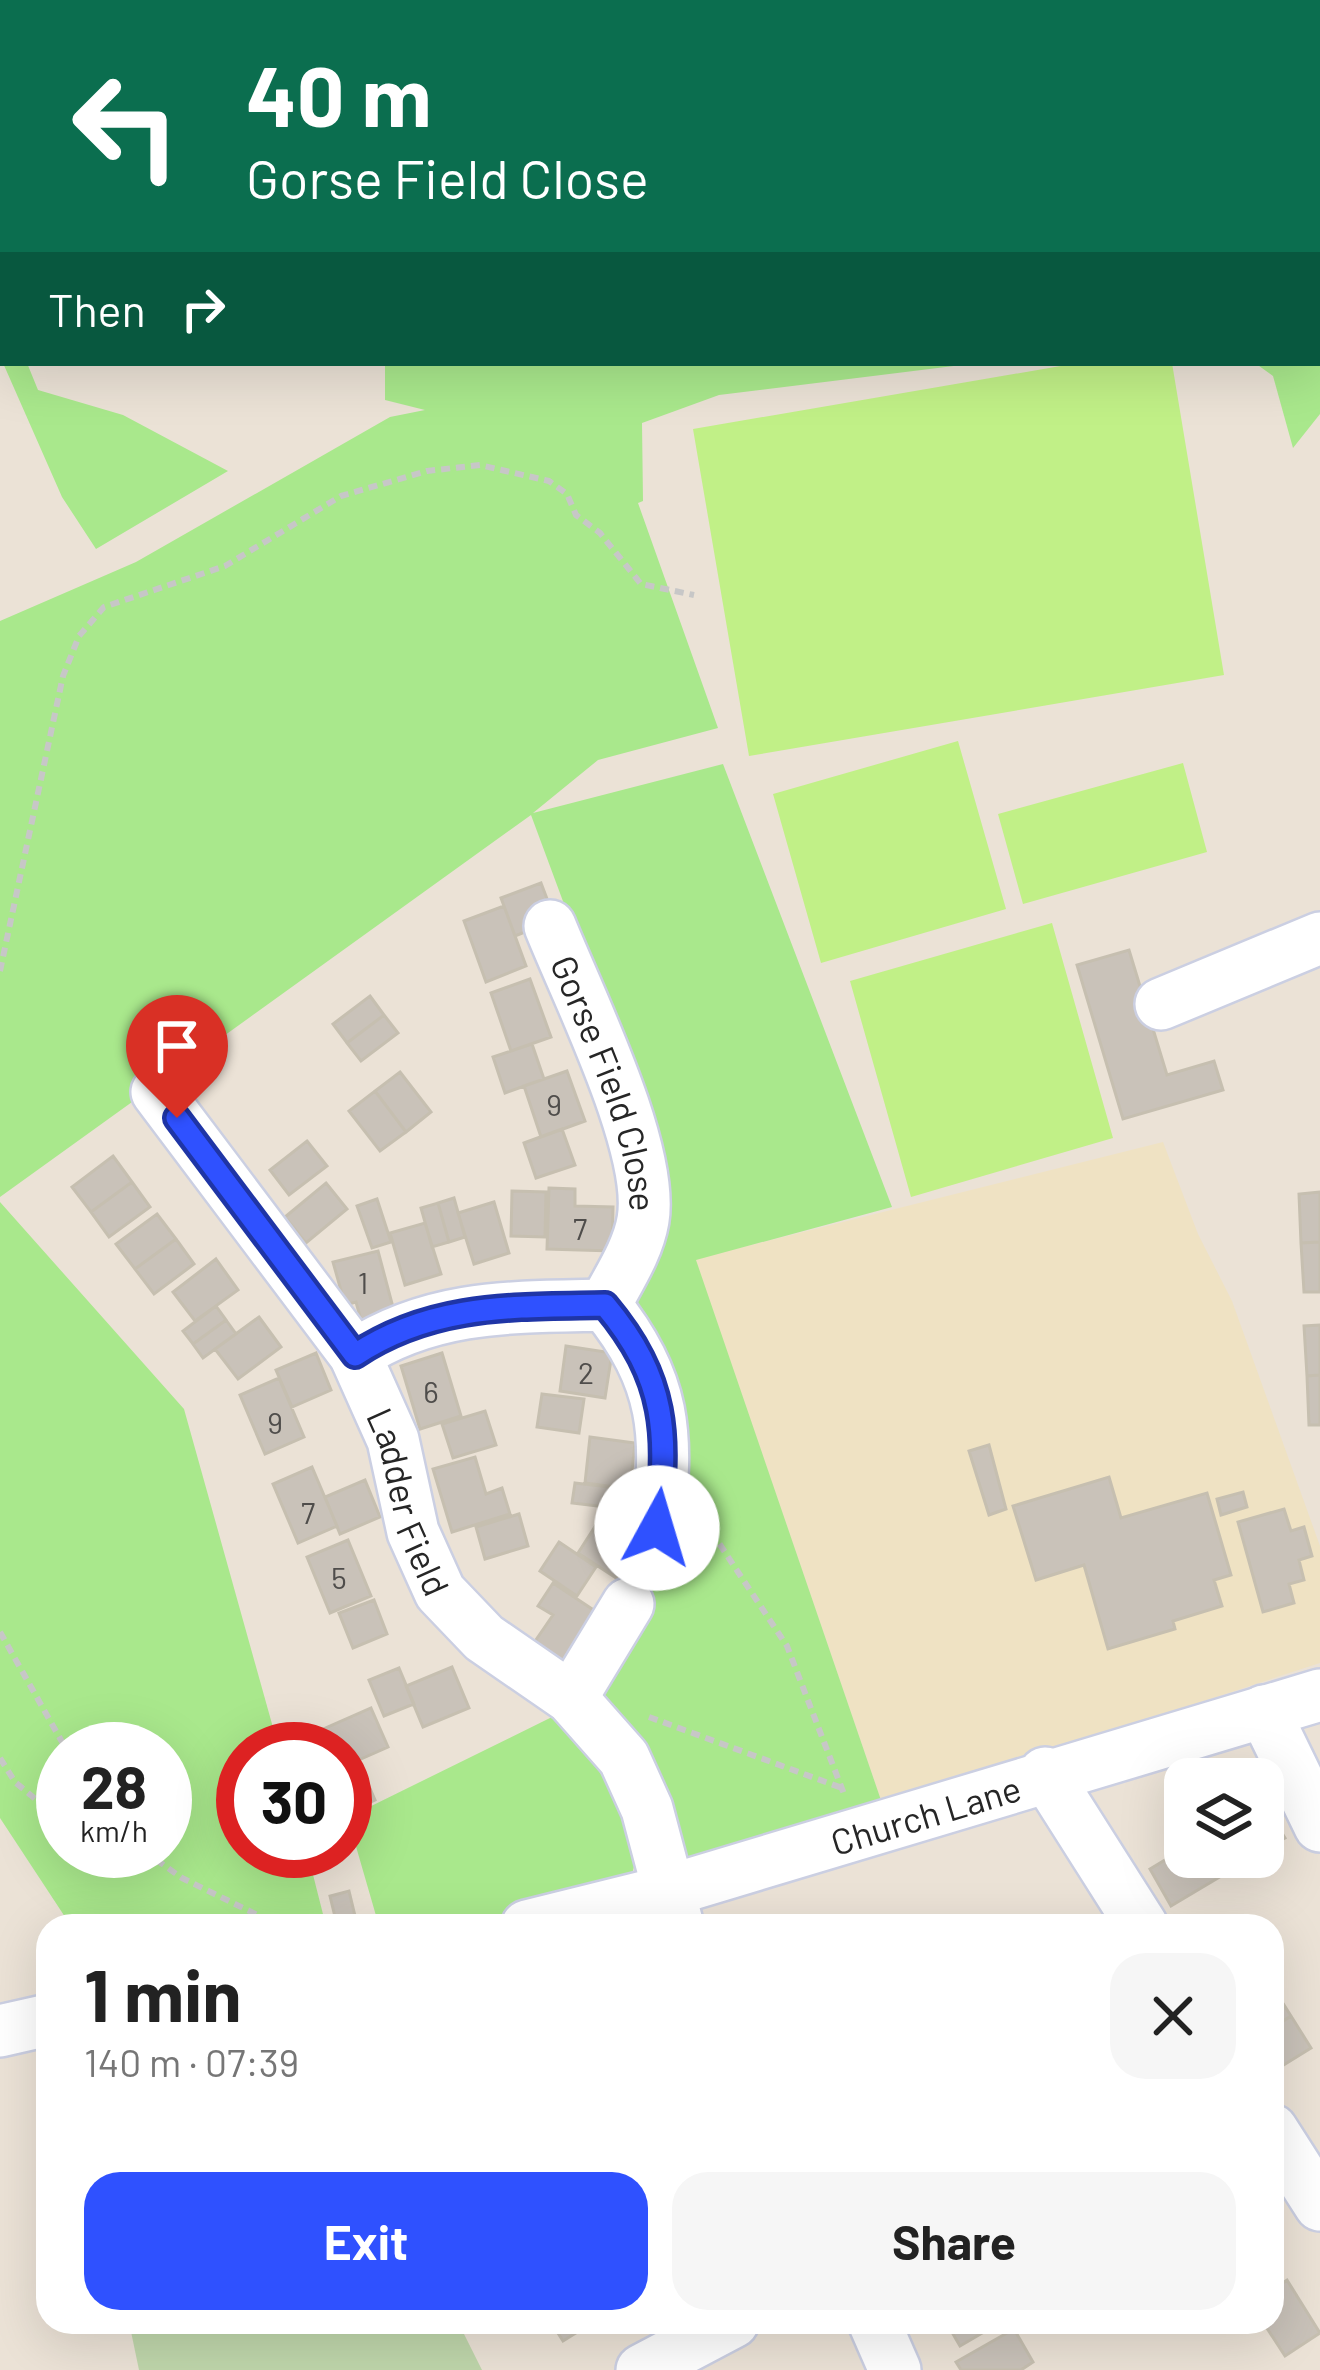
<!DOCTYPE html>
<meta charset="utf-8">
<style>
:root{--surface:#fff;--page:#f6f6f6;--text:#222;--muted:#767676;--accent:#2f51ff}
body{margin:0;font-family:Barlow,sans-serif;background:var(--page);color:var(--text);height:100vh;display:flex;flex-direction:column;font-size:45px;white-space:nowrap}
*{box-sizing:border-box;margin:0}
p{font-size:39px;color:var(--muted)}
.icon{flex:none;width:66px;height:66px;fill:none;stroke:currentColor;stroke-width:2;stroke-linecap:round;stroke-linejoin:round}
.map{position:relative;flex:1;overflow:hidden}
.sheet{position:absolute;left:36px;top:1914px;width:1248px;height:420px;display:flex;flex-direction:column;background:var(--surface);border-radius:36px;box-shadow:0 12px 48px #0002}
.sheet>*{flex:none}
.hud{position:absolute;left:0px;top:0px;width:1320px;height:366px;box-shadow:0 12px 48px #0002;background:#0b6e4f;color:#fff;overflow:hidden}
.fabs{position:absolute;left:1164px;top:1758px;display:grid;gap:24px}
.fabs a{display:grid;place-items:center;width:120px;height:120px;border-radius:24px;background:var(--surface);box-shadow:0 12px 48px #0002;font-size:60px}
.speed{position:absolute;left:36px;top:1722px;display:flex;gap:24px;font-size:60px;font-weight:700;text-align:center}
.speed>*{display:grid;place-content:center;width:156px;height:156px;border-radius:50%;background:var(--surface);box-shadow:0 12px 48px #0002;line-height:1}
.speed small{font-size:30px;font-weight:400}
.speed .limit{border:18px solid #d22;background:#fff;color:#111}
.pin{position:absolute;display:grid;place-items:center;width:102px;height:102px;color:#fff;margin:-123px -51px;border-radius:50% 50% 50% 0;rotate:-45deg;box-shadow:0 0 12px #0007}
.pin .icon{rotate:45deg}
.me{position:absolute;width:132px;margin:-66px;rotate:6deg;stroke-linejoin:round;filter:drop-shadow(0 0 9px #0008)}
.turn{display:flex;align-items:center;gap:42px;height:252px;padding:0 48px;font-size:54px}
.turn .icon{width:156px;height:156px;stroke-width:2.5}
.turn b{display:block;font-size:84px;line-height:102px}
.then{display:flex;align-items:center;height:114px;padding:0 48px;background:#0003;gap:24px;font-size:45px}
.round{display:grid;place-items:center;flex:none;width:126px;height:126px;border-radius:36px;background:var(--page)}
.overview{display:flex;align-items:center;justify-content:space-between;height:204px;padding:0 48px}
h1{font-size:72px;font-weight:700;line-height:90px}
.button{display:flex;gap:24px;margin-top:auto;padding:24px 48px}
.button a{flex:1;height:138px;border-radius:36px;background:var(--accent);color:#fff;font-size:48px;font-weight:700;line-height:138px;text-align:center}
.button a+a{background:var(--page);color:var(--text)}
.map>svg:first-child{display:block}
.education{fill:#efe2c3}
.green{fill:#a9e88c;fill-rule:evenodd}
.cemetery{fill:#bfd6ab}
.pitch{fill:#c1f087}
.building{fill:#c9c2b9;stroke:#c6bfb0;stroke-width:3}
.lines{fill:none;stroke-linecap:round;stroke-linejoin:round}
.minor-casing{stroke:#cbcfe2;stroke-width:56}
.path{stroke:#c7c7c7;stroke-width:6;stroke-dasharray:9 6;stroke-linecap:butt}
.minor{stroke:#fff;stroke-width:51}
.route-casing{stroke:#1f35a6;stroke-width:30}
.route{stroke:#2f51ff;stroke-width:21}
.labels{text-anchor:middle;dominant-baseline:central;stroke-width:12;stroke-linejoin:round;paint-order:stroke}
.number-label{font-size:30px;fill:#4f4d4b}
.street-label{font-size:36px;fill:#262626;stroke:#fff}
</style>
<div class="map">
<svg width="1320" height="2370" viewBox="0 0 1320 2370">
<rect width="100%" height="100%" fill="#ebe2d6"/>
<path class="education" d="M1163,1142L1198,1234L1232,1301L1320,1546V1663L883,1806L695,1259Z"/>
<path class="green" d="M378,0H1056V3H378Z
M1320,234V414L1293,448L1273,376L1255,363H1317Z
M3,363H27L38,390L123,415L228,471L96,549L62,497Z
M385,363H978L719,395L642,423L643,501L638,503L718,728L598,760L533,813L723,764L892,1207L696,1260L883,1806L687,1862L596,1702L630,1636L668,1537L633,1306L646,1125L531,815L0,1197V621L136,562L390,417L425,410L385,400Z
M0,1202L184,1409L279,1749H243V1851H307L326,1926H71L0,1818ZM63,1749H165V1851H63Z
M552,1717C584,1748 655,1830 630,1878L480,1926H379L355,1843L353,1815Z"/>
<path class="cemetery" d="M129,2322H458L482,2370H139Z"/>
<path class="pitch" d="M1078,363H1172L1224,675L749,756L693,429Z
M958,741L1006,909L821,963L773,794Z
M1183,763L1207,852L1023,904L998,814Z
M1052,923L1113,1138L911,1197L850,981Z"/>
<path class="building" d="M541,883L555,920L515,936L501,898Z
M504,906L526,966L486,982L464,921Z
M1129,950L1167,1075L1214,1061L1223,1090L1123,1119L1077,965Z
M530,979L551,1037L511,1051L491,993Z
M370,996L384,1015L347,1043L333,1024Z
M384,1015L398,1033L361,1061L347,1043Z
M532,1044L544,1079L505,1093L493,1057Z
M567,1071L585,1121L541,1137L524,1086Z
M400,1072L431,1112L406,1132L375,1091Z
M375,1091L406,1132L380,1151L349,1111Z
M562,1129L575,1165L536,1178L524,1143Z
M307,1141L327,1166L289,1195L270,1170Z
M113,1156L132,1182L91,1212L72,1187Z
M132,1182L150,1207L109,1237L91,1212Z
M326,1183L347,1209L306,1243L285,1217Z
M549,1188L575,1189V1206L613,1207L612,1251L547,1249Z
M512,1191L546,1192L545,1237L511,1236Z
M1320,1192V1242L1301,1243L1299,1194Z
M454,1198L465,1237L449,1242L438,1203Z
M377,1199L391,1242L372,1248L357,1206Z
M494,1202L509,1253L474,1264L458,1213Z
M438,1203L449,1242L432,1247L421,1208Z
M157,1214L176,1239L135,1269L116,1244Z
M425,1223L441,1274L405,1285L390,1233Z
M176,1239L194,1264L154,1294L135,1269Z
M1320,1242V1292H1304L1301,1243Z
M378,1251L394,1311L361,1320L356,1302L345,1305L333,1262Z
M216,1259L238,1290L195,1321L173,1292Z
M216,1306L226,1320L193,1344L183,1331Z
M259,1317L281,1347L238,1379L215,1349Z
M226,1320L236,1334L203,1358L193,1344Z
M1320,1325V1375L1307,1376L1304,1326Z
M566,1346L612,1353L605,1398L560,1391Z
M316,1353L331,1390L292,1407L276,1370Z
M442,1353L461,1416L420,1429L401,1366Z
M1320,1375V1425H1309L1307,1376Z
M279,1378L304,1437L265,1454L240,1395Z
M542,1394L584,1399L579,1433L537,1427Z
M485,1411L496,1445L453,1458L442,1424Z
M590,1437L635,1443L630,1489L585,1483Z
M989,1445L1006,1509L989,1515L969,1451Z
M475,1457L486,1494L502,1488L510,1514L452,1532L433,1469Z
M312,1467L337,1526L298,1543L273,1484Z
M1109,1477L1121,1518L1207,1493L1231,1575L1214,1580L1222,1606L1173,1621L1175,1629L1108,1649L1084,1565L1036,1580L1013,1506Z
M365,1480L380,1517L340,1534L325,1497Z
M575,1483L618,1488L615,1508L572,1503Z
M1243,1492L1247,1507L1221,1515L1217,1499Z
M607,1508L645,1533L616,1578L578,1553Z
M1284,1509L1291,1531L1304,1527L1312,1556L1299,1560L1304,1580L1289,1584L1294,1603L1263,1612L1238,1522Z
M519,1514L528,1546L485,1559L476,1527Z
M348,1540L371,1596L330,1613L307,1557Z
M559,1542L596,1567L577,1596L540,1571Z
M553,1583L604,1617L567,1672L531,1647L553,1615L538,1606Z
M374,1600L387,1634L353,1648L339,1613Z
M452,1667L469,1708L423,1727L406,1686Z
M399,1668L414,1704L384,1716L369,1680Z
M371,1708L388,1747L345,1766V1749H319L312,1734Z
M358,1761L375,1800L345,1814V1766Z
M1263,1802L1285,1838L1263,1851Z
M1185,1848V1857H1219L1228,1872L1171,1906L1150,1869Z
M1219,1857H1253L1228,1872Z
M349,1891L355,1916L336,1921L330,1896Z
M1272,1986L1291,2016L1272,2028Z
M1291,2016L1311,2048L1274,2071L1272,2028Z
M1287,2280L1320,2333L1285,2356L1263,2322H1272V2290Z
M551,2322H591L592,2323L563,2341Z
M946,2322H1001L960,2346Z
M1014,2329L1033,2362L1021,2370H961L956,2362Z"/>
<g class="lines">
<g class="minor-casing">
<g id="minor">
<path id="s1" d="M550,926C578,996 655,1149 643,1220C638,1250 619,1278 605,1305"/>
<path d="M1161,1004L1320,938"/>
<path id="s2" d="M157,1092L355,1355L393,1440L413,1532L440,1592L484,1638L571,1698L624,1758L647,1809L678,1926"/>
<path d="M355,1355C433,1304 516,1307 605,1305C666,1380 669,1435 657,1528"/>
<path d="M571,1698L628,1604"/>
<path d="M1264,1711L1320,1826"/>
<path d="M1045,1773L1142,1926"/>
<path id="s3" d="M527,1926L668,1891L1320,1695"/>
<path d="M0,2031L48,2020"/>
<path d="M1272,2130L1320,2205"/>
<path d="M874,2322L895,2370"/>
<path d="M642,2370L733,2322"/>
</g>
</g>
<path class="path" d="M0,971L63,676L79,636L104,607L225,566L341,496L427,471L480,465L549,481L567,494L576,515L600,533L641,584L694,595
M703,1519L787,1646L844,1794
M0,1632L66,1749
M649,1717L842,1788
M0,1758L15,1782L63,1822
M113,1851L154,1863
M144,1851L182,1878L280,1926"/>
<use href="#minor" class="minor"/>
</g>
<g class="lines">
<g class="route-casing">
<path id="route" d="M177,1118L355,1355C433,1303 516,1307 605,1305C667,1379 669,1435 657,1528"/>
</g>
<use href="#route" class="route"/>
</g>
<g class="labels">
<g class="number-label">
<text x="554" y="1104">9</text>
<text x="580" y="1228">7</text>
<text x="363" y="1282">1</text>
<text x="586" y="1372">2</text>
<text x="431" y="1391">6</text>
<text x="275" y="1422">9</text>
<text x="308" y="1512">7</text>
<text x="339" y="1577">5</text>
</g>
<g class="street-label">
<text stroke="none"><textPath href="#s1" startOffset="168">Gorse Field Close</textPath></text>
<text stroke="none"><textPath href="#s2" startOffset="486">Ladder Field</textPath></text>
<text stroke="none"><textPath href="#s3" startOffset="414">Church Lane</textPath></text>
</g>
</g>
</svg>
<div class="fabs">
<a><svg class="icon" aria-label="layers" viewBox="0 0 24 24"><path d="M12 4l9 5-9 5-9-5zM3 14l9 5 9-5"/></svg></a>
</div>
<div class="speed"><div>28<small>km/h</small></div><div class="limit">30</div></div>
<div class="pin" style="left:177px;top:1118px;background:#d93025"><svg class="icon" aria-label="arrive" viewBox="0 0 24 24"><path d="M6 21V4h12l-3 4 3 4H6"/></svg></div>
<svg class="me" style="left:657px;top:1528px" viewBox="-20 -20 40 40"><circle r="19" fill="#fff"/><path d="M0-13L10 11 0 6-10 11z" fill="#2f51ff"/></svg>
<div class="hud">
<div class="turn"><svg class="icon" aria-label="left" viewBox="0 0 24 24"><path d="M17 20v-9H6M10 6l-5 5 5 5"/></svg><div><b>40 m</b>Gorse Field Close</div></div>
<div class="then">Then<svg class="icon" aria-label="right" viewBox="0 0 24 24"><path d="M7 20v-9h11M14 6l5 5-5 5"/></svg></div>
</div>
<section class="sheet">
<div class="overview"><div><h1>1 min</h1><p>140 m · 07:39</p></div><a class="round"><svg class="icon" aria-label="close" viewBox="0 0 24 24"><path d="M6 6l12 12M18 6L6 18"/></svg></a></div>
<div class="button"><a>Exit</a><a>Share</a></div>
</section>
</div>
